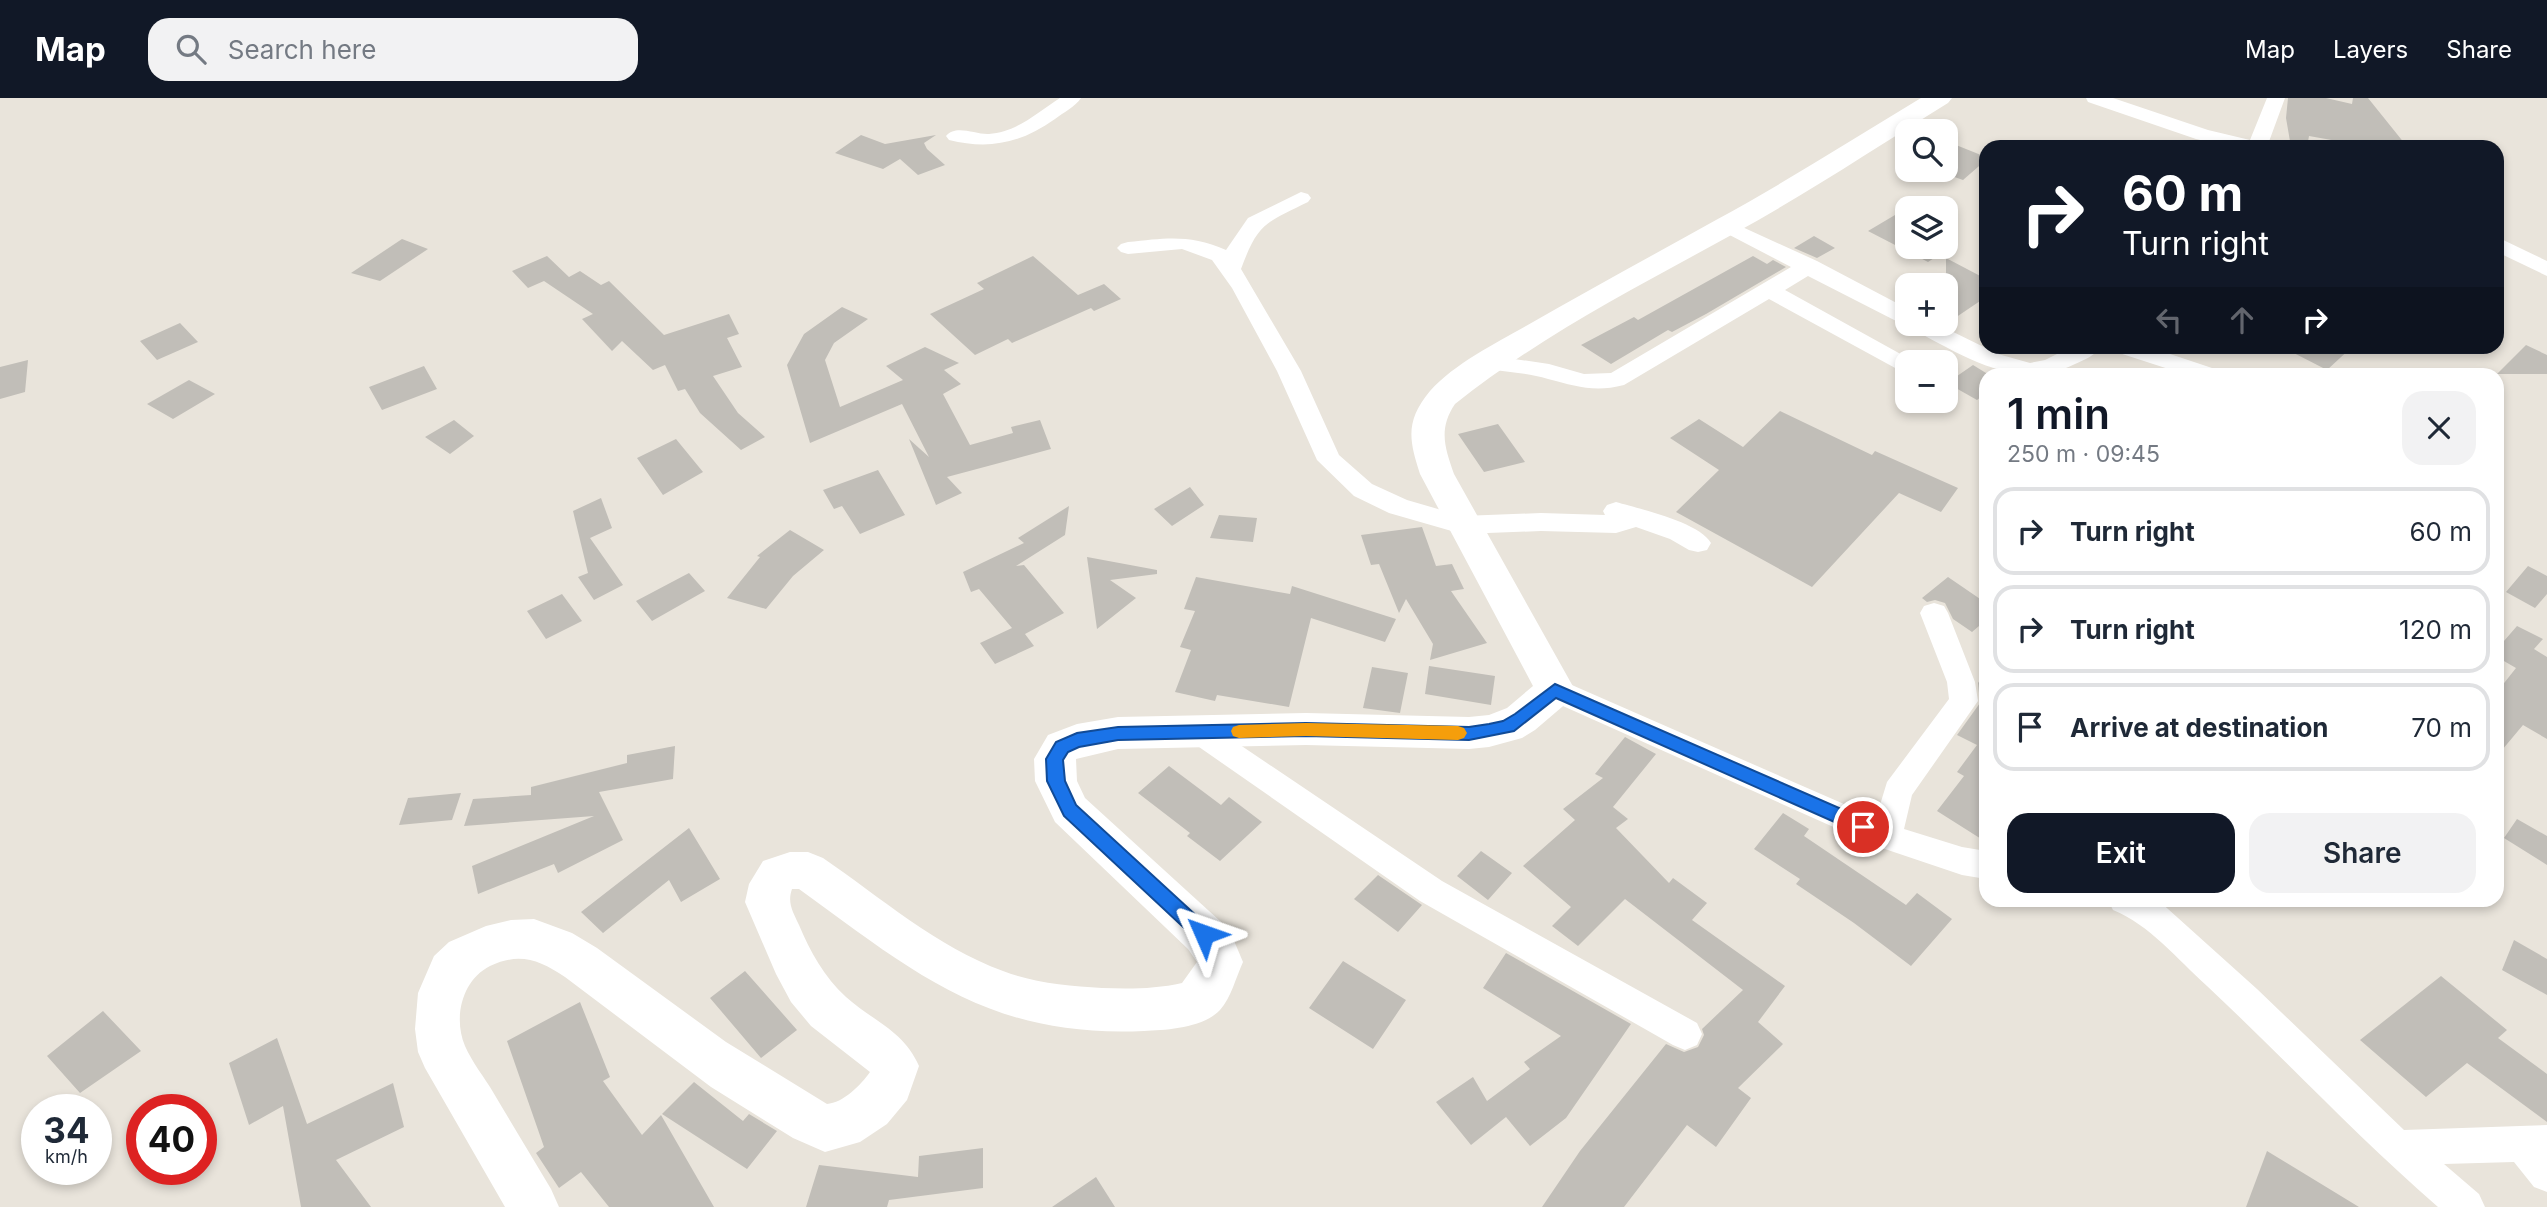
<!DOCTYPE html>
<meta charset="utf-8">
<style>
:root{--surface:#fff;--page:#f2f2f3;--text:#1f2937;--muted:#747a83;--line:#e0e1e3;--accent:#111827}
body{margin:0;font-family:Inter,sans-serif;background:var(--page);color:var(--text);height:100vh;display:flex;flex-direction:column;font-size:26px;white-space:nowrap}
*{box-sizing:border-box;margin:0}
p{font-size:23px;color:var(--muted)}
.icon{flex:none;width:38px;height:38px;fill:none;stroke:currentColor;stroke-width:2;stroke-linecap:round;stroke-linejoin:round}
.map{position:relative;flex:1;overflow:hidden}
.sheet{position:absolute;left:1979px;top:270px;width:525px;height:539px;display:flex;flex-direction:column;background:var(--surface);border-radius:21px;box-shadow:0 4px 10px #0003}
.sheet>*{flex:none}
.guide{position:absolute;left:1979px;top:42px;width:525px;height:214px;border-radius:21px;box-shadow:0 4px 10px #0003;background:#111827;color:#fff;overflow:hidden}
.fabs{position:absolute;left:1895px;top:21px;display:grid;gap:14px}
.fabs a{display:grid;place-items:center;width:63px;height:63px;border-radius:14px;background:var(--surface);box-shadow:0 4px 10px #0003;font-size:35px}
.speed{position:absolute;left:21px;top:996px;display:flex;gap:14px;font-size:35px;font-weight:700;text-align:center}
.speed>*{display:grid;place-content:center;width:91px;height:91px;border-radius:50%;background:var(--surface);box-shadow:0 4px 10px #0003;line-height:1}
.speed small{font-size:18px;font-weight:400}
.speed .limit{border:10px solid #d22;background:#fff;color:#111}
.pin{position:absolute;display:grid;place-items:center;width:60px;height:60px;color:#fff;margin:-30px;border:4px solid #fff;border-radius:50%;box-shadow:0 2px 7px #0007}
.me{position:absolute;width:77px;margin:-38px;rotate:313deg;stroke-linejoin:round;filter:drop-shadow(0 0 5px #0008)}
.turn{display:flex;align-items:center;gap:24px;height:147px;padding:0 28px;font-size:32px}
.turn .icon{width:91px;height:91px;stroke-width:2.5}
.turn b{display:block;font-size:49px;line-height:60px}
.lanes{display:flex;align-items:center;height:66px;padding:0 28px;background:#0003;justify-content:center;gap:35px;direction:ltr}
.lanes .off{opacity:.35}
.round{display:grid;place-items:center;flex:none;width:74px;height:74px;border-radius:21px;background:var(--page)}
.overview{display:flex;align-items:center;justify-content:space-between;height:119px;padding:0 28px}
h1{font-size:42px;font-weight:600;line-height:52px;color:var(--accent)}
.button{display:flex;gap:14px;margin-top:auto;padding:14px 28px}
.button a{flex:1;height:80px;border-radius:21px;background:var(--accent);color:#fff;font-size:28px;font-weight:600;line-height:80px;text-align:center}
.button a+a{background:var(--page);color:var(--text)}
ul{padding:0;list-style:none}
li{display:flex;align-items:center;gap:21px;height:88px;margin:0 14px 10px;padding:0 14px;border:4px solid var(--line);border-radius:21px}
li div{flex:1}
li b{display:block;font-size:26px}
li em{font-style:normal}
header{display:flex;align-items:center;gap:42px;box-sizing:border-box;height:98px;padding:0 35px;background:var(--accent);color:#fff}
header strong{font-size:33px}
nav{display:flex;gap:38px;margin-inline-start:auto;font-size:24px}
.search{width:490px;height:63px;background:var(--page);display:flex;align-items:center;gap:18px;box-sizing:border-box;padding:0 24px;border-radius:21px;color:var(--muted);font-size:26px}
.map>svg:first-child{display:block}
.building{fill:#c1beb8}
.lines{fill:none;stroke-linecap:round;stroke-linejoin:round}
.street{fill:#fff;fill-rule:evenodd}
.secondary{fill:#fff;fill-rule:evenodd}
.route{fill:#1a73e8;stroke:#114b97;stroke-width:2}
.slow{fill:#f59e0b}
</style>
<header>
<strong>Map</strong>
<div class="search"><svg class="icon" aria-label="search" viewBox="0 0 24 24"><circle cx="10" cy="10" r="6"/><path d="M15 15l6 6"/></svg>Search here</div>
<nav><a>Map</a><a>Layers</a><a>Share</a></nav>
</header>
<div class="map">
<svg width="2547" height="1109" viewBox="0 0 2547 1109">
<rect width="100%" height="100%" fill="#e9e4db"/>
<path class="building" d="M2288,0H2326L2352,6L2353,0H2368L2405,46L2353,42L2354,46L2309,38L2307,49H2291L2286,20Z
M861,37L885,46L936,37L924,45L927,51L945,67L918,77L900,61L883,71L835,55Z
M1946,43L1986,59V62L1963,82L1946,76Z
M1895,117L1908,123V149H1946V143L1954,147L1928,164L1868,133Z
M1814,138L1835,150L1817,160L1794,150Z
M402,141L428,151L380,183L351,175Z
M547,158L569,179L580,173L601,187L609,183L664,237L729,216L739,236L727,240L742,269L713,278L738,315L765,339L741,352L700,315L685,291L678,293L665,267L653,272L622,243L612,253L582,221L593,216L544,183L528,190L512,173Z
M1033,158L1078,197L1104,186L1121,201L1094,213L1091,210L1012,245L1008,241L975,257L930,216L984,191L977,185Z
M1753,158L1767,166L1773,162L1786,169L1706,216L1672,234L1668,232L1611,266L1581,247L1634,219L1638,222Z
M1946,160L1986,181V199L1946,226Z
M842,209L868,221L834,245L825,262L840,309L903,282L886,268L925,249L959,265L944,272L961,286L943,296L970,347L1013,335L1011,329L1040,322L1051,351L947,379L962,395L936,407L909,341L929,359L902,306L810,345L787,267L804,236Z
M180,225L198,244L157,262L140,243Z
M2526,247L2547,257V276H2497Z
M2280,248H2353L2327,272Z
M28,262L25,294L0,301V269Z
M1973,267L1986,275V295L1977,302L1947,285Z
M424,268L437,291L382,312L369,289Z
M189,282L215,296L173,321L147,306Z
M1780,313L1872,357L1875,353L1958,390L1941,414L1899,395L1812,489L1676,414L1719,372L1670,340L1699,321L1743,349Z
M454,322L474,338L450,356L425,339Z
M1498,326L1525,364L1484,374L1458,336Z
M676,341L703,374L663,397L637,360Z
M878,372L905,417L860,436L842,408L834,411L823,392Z
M1190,389L1204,407L1172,428L1154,411Z
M601,400L612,430L590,440L623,487L594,502L578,479L588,475L573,413Z
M1069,408L1065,437L1016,468L1024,467L1064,515L1025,536L1034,548L995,566L980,545L1012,530L979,491L971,494L963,474L1024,445L1018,440Z
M1219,417L1257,420L1253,444L1210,440Z
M1422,429L1436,468L1452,466L1464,491L1451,493L1487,545L1430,562L1433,546L1406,501L1399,515L1379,466L1371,467L1361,437Z
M790,432L824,452L793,478L766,511L727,500L760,459L757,458Z
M1087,459L1157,472V476L1110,482L1136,500L1097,531Z
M2528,468L2547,478V496L2535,510L2506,494Z
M689,475L705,493L652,523L636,503Z
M1196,479L1290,496L1292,488L1396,521L1385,544L1311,520L1289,609L1217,597L1215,603L1175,594L1191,552L1180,549L1195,513L1184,511Z
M1948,479L1986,505V522L1972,534L1953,521L1945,505L1935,502L1927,504L1922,500Z
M562,496L582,523L546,541L527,513Z
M2517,528L2543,541L2534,551L2547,559V641L2523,627L2497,658V594L2516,570L2497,559V551Z
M1429,568L1495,578L1491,607L1425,596Z
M1372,569L1408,575L1400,615L1363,610Z
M1986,573V744L1937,713L1964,678L1957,674L1977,647L1957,637L1980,605L1978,585Z
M1625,639L1656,656L1613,709L1628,721L1616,730L1669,785L1673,780L1707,805L1692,822L1785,888L1758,924L1783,946L1738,990L1751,1000L1716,1049L1687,1027L1624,1109H1542L1580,1053L1666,946L1684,954L1698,949L1704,937L1702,931L1743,892L1625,801L1578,848L1552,828L1571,809L1523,768L1575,722L1563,711L1603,680L1595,676Z
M675,648L673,681L599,694L623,742L558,775L554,766L478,796L472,768L594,718L464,728L473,701L531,697V689L627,665V657Z
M1169,668L1221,707L1229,699L1262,724L1220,763L1187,738L1190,735L1138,695Z
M461,695L452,722L399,727L408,700Z
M1783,715L1809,731L1804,738L1906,807L1917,795L1952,821L1911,868L1854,825L1796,786L1800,781L1754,751Z
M2517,721L2547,738V767L2504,740Z
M689,730L720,781L681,804L669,782L603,835L581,814Z
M1481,753L1512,775L1488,802L1457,778Z
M1378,777L1422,807L1398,834L1354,801Z
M2514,842L2547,861V897L2502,872Z
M1506,855L1631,926L1566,1020L1530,1048L1506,1019L1471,1047L1436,1004L1473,979L1487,1003L1530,971L1524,964L1561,938L1483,890Z
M1343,863L1406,902L1373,951L1309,910Z
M745,873L797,932L761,960L710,900Z
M2441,878L2507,932L2498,940L2547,976V1024L2467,965L2426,999L2360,942Z
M580,904L610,979L603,983L642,1037L661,1017L714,1109H609L581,1074L559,1090L536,1055L544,1049L507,943Z
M103,913L141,953L80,995L47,958Z
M277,940L307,1026L393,985L404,1029L336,1062L371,1109H301L283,1008L249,1027L229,965Z
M694,984L743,1023L749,1016L777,1033L747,1071L662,1016Z
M983,1050V1090L889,1102L887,1109H806L819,1067L918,1079L919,1058Z
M2267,1053L2359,1109H2246Z
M1096,1079L1115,1109H1052Z"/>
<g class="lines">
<path class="street" d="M1060,0H1081C1075,9 1064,14 1055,21C1021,45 990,52 949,42L946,38C956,26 976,37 989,36C1016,35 1038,14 1060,0Z
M2086,0H2113L2208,32L2250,42L2267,0H2285L2267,49H2231L2196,41L2088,4Z
M1301,94L1308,96L1311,100L1308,104C1265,125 1258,125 1241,171L1301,273L1339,357L1372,386L1407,402L1462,418L1541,415L1605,417L1603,413L1607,407L1616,404C1640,411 1699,424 1711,445L1707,452L1698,454L1689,452L1670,441L1636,429L1616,435L1541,433L1462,436L1389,415L1354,398L1317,362L1277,273L1232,190L1212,162L1182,151L1128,156L1121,154L1117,150L1121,146L1128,144C1166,140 1190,136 1226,152L1248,120Z
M1727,122L1817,163L1908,211V226H1937L1998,256L2030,265L2045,262L2073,248H2102C2096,257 2084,262 2075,266C2018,295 1962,257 1912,231L1909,227L1900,225L1808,178L1785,192L1915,264H1908V277L1769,201L1624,287C1594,295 1576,288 1548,281C1528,275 1507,274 1487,271L1479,269L1475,264L1479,259L1487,257L1549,266L1584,276L1611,275L1791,169L1720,132L1717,128L1720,124Z
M2497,139L2547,163V178L2497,154Z
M2110,248H2146L2215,271L2219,276H2184L2113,253Z
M1934,505L1944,508L1948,515L1975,584L1978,603L1912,697L1904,731L1962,749L1986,753V781L1962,777L1876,748L1545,600L1541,592L1545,584L1555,581L1565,584L1876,720L1887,684L1949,601L1947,584L1920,515L1924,508Z
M1199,622L1209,626L1442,783L1697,925L1702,936L1697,947L1685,952L1673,947L1420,803L1189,642L1184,634L1189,626Z
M2108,802H2158L2257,891L2404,1032L2547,1027V1094L2534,1089L2514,1064L2444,1066L2479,1096L2485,1109H2438C2357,1039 2285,961 2207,888C2177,861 2150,827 2113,812Z"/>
<path class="secondary" d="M1921,0H1952L1948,5C1877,49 1808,95 1735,135C1639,188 1540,238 1455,306C1438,331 1445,350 1454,376L1575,592L1569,603L1535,632L1522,640L1489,649L1469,651L1306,647L1118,651L1076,661L1077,683L1085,700L1220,823L1232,838L1243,864C1236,879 1231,900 1220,912C1203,930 1167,932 1144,933C990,940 916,876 799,791H792C787,805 793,814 799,827C810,853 824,879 846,899C873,923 904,933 919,968L907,1002L887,1026L860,1044L825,1054L793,1040L711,989L565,879C539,862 520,854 490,868C462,882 453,920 465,948C472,964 484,979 493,994C512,1026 532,1059 551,1091L559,1109H505L425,970L418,954L415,931L418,895L434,858L449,844L486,828L511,822L534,821L572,835L597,850L726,944L827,1006C843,1005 861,987 870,974L811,928L791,904L776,876L745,804L749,786L763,763L790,754H808L823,760C880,799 937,849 1003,873C1034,885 1069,888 1102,890C1129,891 1156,891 1182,885L1197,864L1188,851L1055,724L1035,683L1034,661L1048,637L1077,626L1118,619L1306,615L1469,619L1489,617L1507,610L1533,588L1420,376C1409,342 1405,323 1430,293C1454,266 1496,245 1526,228C1589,192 1653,157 1716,122C1786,84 1853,41 1921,0Z"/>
</g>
<path class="route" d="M1555,586L1869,723L1872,729L1869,734L1863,736L1857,734L1556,600L1514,633L1469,642L1306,638L1118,642L1079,649L1068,654L1063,662L1065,683L1076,707L1211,831L1213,836L1211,842L1204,845L1197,842L1064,718L1047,683L1046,661L1056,644L1077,635L1118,629L1306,625L1469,629L1489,626L1503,623L1515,616Z"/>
<path class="slow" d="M1306,625L1458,628L1464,630L1467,635L1464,640L1458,642L1306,638L1239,640L1233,638L1231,633L1233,629L1239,627Z"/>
</svg>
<div class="fabs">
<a><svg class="icon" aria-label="search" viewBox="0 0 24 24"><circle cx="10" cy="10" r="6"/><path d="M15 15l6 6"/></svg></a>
<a><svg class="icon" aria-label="layers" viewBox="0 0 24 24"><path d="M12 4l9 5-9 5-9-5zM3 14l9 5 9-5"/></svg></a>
<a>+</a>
<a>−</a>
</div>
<div class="speed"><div>34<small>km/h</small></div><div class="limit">40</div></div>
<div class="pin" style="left:1863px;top:729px;background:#d93025"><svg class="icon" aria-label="arrive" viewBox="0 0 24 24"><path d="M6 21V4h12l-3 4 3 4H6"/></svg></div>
<svg class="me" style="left:1204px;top:836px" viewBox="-20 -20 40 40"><path d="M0-17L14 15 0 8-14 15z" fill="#1a73e8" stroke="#fff" stroke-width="4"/></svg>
<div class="guide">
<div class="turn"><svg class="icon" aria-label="right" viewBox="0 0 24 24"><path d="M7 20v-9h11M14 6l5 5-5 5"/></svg><div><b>60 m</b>Turn right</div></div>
<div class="lanes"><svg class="icon off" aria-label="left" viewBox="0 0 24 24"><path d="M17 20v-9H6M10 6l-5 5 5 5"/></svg><svg class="icon off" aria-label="ahead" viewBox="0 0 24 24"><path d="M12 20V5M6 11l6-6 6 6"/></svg><svg class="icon" aria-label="right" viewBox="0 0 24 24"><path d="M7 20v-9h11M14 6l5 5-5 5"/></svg></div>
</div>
<section class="sheet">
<div class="overview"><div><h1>1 min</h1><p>250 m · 09:45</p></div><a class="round"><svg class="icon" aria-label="close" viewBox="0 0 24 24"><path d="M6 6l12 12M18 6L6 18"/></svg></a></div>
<ul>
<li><svg class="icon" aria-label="right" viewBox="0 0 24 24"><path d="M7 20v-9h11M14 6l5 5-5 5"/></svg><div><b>Turn right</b></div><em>60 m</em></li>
<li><svg class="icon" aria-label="right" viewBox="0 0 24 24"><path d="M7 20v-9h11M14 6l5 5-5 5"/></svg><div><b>Turn right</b></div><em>120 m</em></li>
<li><svg class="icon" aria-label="arrive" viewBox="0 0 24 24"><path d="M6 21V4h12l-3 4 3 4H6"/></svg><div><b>Arrive at destination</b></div><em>70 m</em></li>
</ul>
<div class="button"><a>Exit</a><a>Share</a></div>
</section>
</div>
